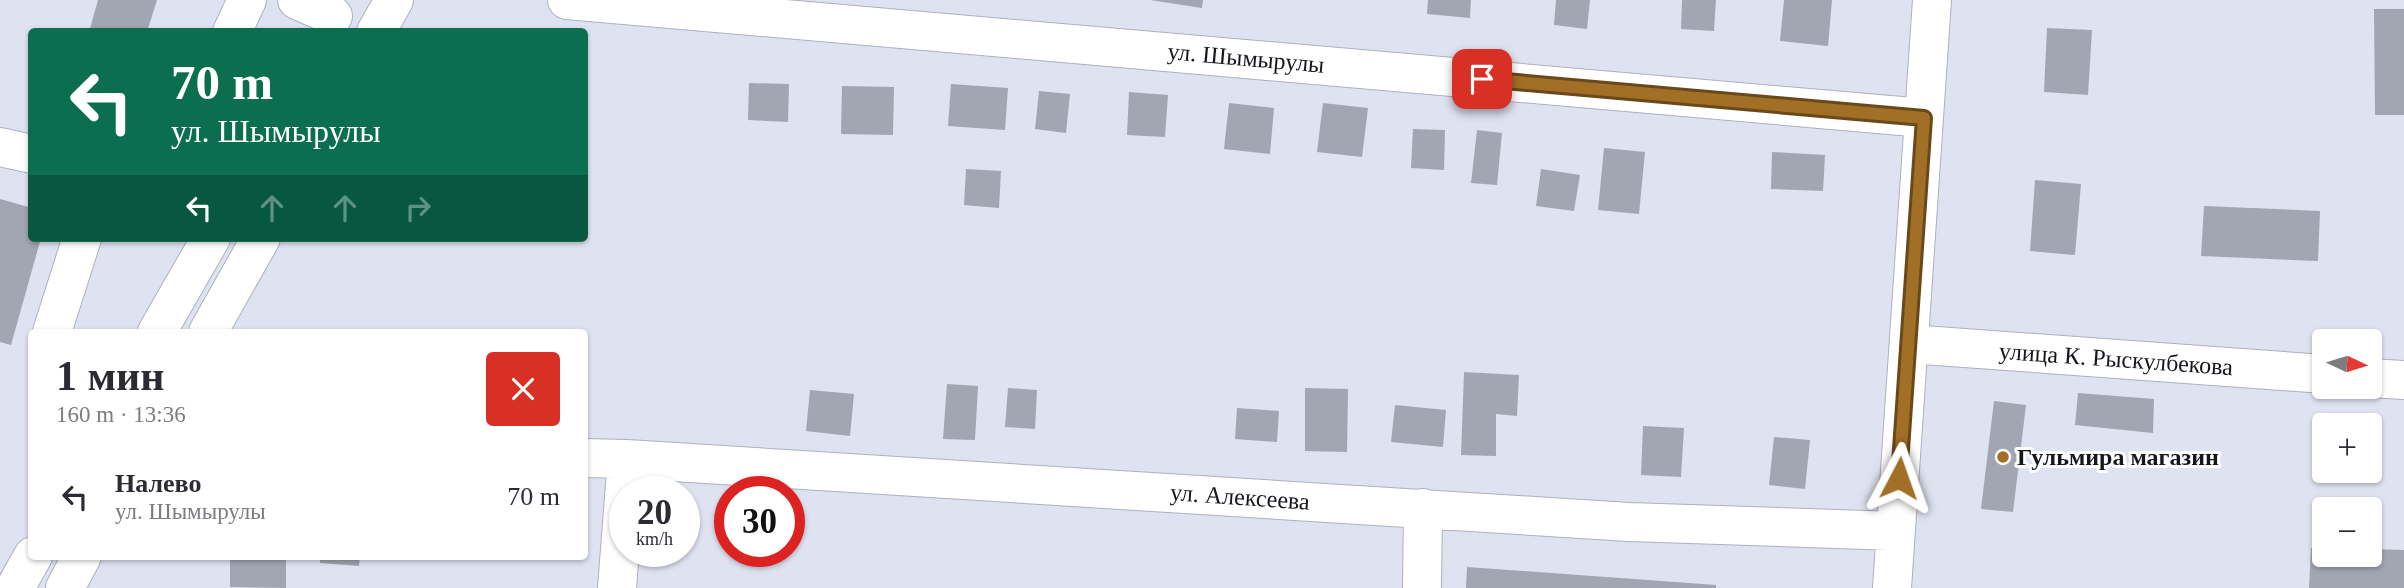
<!DOCTYPE html>
<html lang="ru">
<meta charset="utf-8">
<style>
:root{--surface:#fff;--page:#f2f2f3;--text:#2b2b33;--muted:#7c7c81}
body{margin:0;font-family:"Times New Roman",serif;background:var(--page);color:var(--text);height:100vh;display:flex;flex-direction:column;font-size:26px;white-space:nowrap}
*{box-sizing:border-box;margin:0}
p{font-size:23px;color:var(--muted)}
.icon{flex:none;width:38px;height:38px;fill:none;stroke:currentColor;stroke-width:2;stroke-linecap:round;stroke-linejoin:round}
.map{position:relative;flex:1;overflow:hidden}
.side{position:absolute;left:28px;top:329px;width:560px;height:231px;display:flex;flex-direction:column;background:var(--surface);border-radius:7px;box-shadow:0 2px 5px #0004}
.side>*{flex:none}
.banner{position:absolute;left:28px;top:28px;width:560px;height:214px;border-radius:7px;box-shadow:0 2px 5px #0004;background:#0b6e4f;color:#fff;overflow:hidden}
.needle{width:46px;rotate:94deg}
.buttons{position:absolute;left:2312px;top:329px;display:grid;gap:14px}
.buttons a{display:grid;place-items:center;width:70px;height:70px;border-radius:7px;background:var(--surface);box-shadow:0 2px 5px #0004;font-size:35px}
.speed{position:absolute;left:609px;top:476px;display:flex;gap:14px;font-size:35px;font-weight:700;text-align:center}
.speed>*{display:grid;place-content:center;width:91px;height:91px;border-radius:50%;background:var(--surface);box-shadow:0 2px 5px #0004;line-height:1}
.speed small{font-size:18px;font-weight:400}
.speed .limit{border:10px solid #d22;background:#fff;color:#111}
.pin{position:absolute;display:grid;place-items:center;width:60px;height:60px;color:#fff;margin:-30px;border-radius:14px;box-shadow:0 4px 10px #0006}
.me{position:absolute;width:77px;margin:-38px;rotate:4deg;stroke-linejoin:round;filter:drop-shadow(0 0 5px #0008)}
.turn{display:flex;align-items:center;gap:24px;height:147px;padding:0 28px;font-size:32px}
.turn .icon{width:91px;height:91px;stroke-width:2.5}
.turn b{display:block;font-size:49px;line-height:60px}
.lanes{display:flex;align-items:center;height:66px;padding:0 28px;background:#0003;justify-content:center;gap:35px;direction:ltr}
.lanes .off{opacity:.35}
.round{display:grid;place-items:center;flex:none;width:74px;height:74px;border-radius:7px;background:var(--page)}
.head{display:flex;align-items:center;justify-content:space-between;height:119px;padding:0 28px}
h1{font-size:42px;font-weight:600;line-height:52px}
ul{padding:0;list-style:none}
li{display:flex;align-items:center;gap:21px;height:98px;padding:0 28px}
li div{flex:1}
li b{display:block;font-size:26px}
li em{font-style:normal}
.map>svg:first-child{display:block}
.building{fill:#a2a6b2}
.lines{fill:none;stroke-linecap:round;stroke-linejoin:round}
.minor-casing{stroke:#adb1be;stroke-width:40}
.minor{stroke:#fff;stroke-width:38}
.route-casing{stroke:#694819;stroke-width:18}
.route{stroke:#a26f26;stroke-width:12}
.poi-dot{fill:#a26f26;stroke:#fff;stroke-width:2.5}
.labels{text-anchor:middle;dominant-baseline:central;stroke-width:6;stroke-linejoin:round;paint-order:stroke}
.street-label{font-size:24px;fill:#16171c;stroke:#fff}
.poi-label{font-size:24px;font-weight:bold;fill:#16171c;stroke:#fff;text-anchor:start}
</style>
<div class="map">
<svg width="2404" height="588" viewBox="0 0 2404 588">
<rect width="100%" height="100%" fill="#dfe2f0"/>
<path class="building" d="M98,0H157L147,32H89Z
M1150,0H1203L1202,8Z
M1428,0H1471L1470,18L1427,14Z
M1556,0H1590L1587,29L1554,25Z
M1682,0H1716L1714,31L1681,29Z
M1784,0H1832L1828,46L1780,41Z
M2374,9H2404V115H2375Z
M2047,28L2092,30L2088,95L2044,92Z
M749,83L789,84L788,122L748,120Z
M951,84L1008,88L1005,130L948,126Z
M842,86L894,87L893,135L841,134Z
M1039,91L1070,94L1066,133L1035,129Z
M1129,92L1168,95L1165,137L1127,135Z
M1229,103L1274,108L1270,154L1224,149Z
M1323,103L1368,108L1362,157L1317,152Z
M1413,129L1445,130L1444,170L1411,168Z
M1477,130L1502,133L1497,185L1471,183Z
M1604,148L1645,152L1639,214L1598,210Z
M1772,152L1825,155L1823,191L1771,189Z
M966,169L1001,171L999,208L964,205Z
M1541,169L1580,175L1574,211L1536,206Z
M2035,180L2081,184L2075,255L2030,251Z
M0,199L32,208V238H41L11,345L0,342Z
M2204,206L2320,211L2318,261L2201,256Z
M1464,372L1519,375L1517,416L1496,414V456L1461,455Z
M947,384L978,386L975,440L943,439Z
M1008,388L1037,390L1035,429L1005,427Z
M1305,388L1348,389L1347,452L1305,451Z
M810,390L854,394L850,436L806,431Z
M2078,393L2154,399L2153,433L2075,425Z
M1994,401L2026,405L2013,512L1981,509Z
M1395,405L1446,410L1443,447L1391,442Z
M1237,408L1279,411L1277,442L1235,439Z
M1643,426L1684,428L1681,477L1641,475Z
M1774,437L1810,440L1805,489L1769,485Z
M2311,548H2324V555H2370V549L2404,550V588H2309Z
M230,556H286V588L230,587Z
M320,556H360L359,566L320,563Z
M1467,567L1716,585V588H1466Z"/>
<g class="lines">
<g class="minor-casing">
<path id="minor" d="M297,0L333,16
M567,0L1924,118
M232,32L247,0
M376,32L394,0
M0,147L32,154
M52,332L82,238
M157,332L211,238
M208,332L261,238
M1909,344L2324,374
M2370,378L2404,380
M584,458L627,459L1629,522L1896,531
M15,588L33,556
M65,588L82,556
M617,588L627,459
M1422,588L1423,508
M1892,588L1932,0"/>
</g>
<use href="#minor" class="minor"/>
</g>
<g class="lines">
<g class="route-casing">
<path id="route" d="M1482,79L1924,118L1899,478"/>
</g>
<use href="#route" class="route"/>
</g>
<circle class="poi-dot" cx="2003" cy="457" r="7"/>
<g class="labels">
<g class="street-label">
<text transform="translate(1246 58) rotate(5)">ул. Шымырулы</text>
<text transform="translate(2116 359) rotate(4)">улица К. Рыскулбекова</text>
<text transform="translate(1240 497) rotate(4)">ул. Алексеева</text>
</g>
<g class="poi-label">
<text x="2017" y="457">Гульмира магазин</text>
</g>
</g>
</svg>
<div class="buttons">
<a><svg class="needle" viewBox="-14 -14 28 28"><path d="M0-13l5 13h-10z" fill="#e53935"/><path d="M0 13l5-13h-10z" fill="#7c7c81"/></svg></a>
<a>+</a>
<a>−</a>
</div>
<div class="speed"><div>20<small>km/h</small></div><div class="limit">30</div></div>
<div class="pin" style="left:1482px;top:79px;background:#d93025"><svg class="icon" aria-label="arrive" viewBox="0 0 24 24"><path d="M6 21V4h12l-3 4 3 4H6"/></svg></div>
<svg class="me" style="left:1899px;top:478px" viewBox="-20 -20 40 40"><path d="M0-17L14 15 0 8-14 15z" fill="#a26f26" stroke="#fff" stroke-width="4"/></svg>
<div class="banner">
<div class="turn"><svg class="icon" aria-label="left" viewBox="0 0 24 24"><path d="M17 20v-9H6M10 6l-5 5 5 5"/></svg><div><b>70 m</b>ул. Шымырулы</div></div>
<div class="lanes"><svg class="icon" aria-label="left" viewBox="0 0 24 24"><path d="M17 20v-9H6M10 6l-5 5 5 5"/></svg><svg class="icon off" aria-label="ahead" viewBox="0 0 24 24"><path d="M12 20V5M6 11l6-6 6 6"/></svg><svg class="icon off" aria-label="ahead" viewBox="0 0 24 24"><path d="M12 20V5M6 11l6-6 6 6"/></svg><svg class="icon off" aria-label="right" viewBox="0 0 24 24"><path d="M7 20v-9h11M14 6l5 5-5 5"/></svg></div>
</div>
<section class="side">
<div class="head"><div><h1>1 мин</h1><p>160 m · 13:36</p></div><a class="round" style="background:#d93025;color:#fff"><svg class="icon" aria-label="close" viewBox="0 0 24 24"><path d="M6 6l12 12M18 6L6 18"/></svg></a></div>
<ul>
<li><svg class="icon" aria-label="left" viewBox="0 0 24 24"><path d="M17 20v-9H6M10 6l-5 5 5 5"/></svg><div><b>Налево</b><p>ул. Шымырулы</p></div><em>70 m</em></li>
</ul>
</section>
</div>
